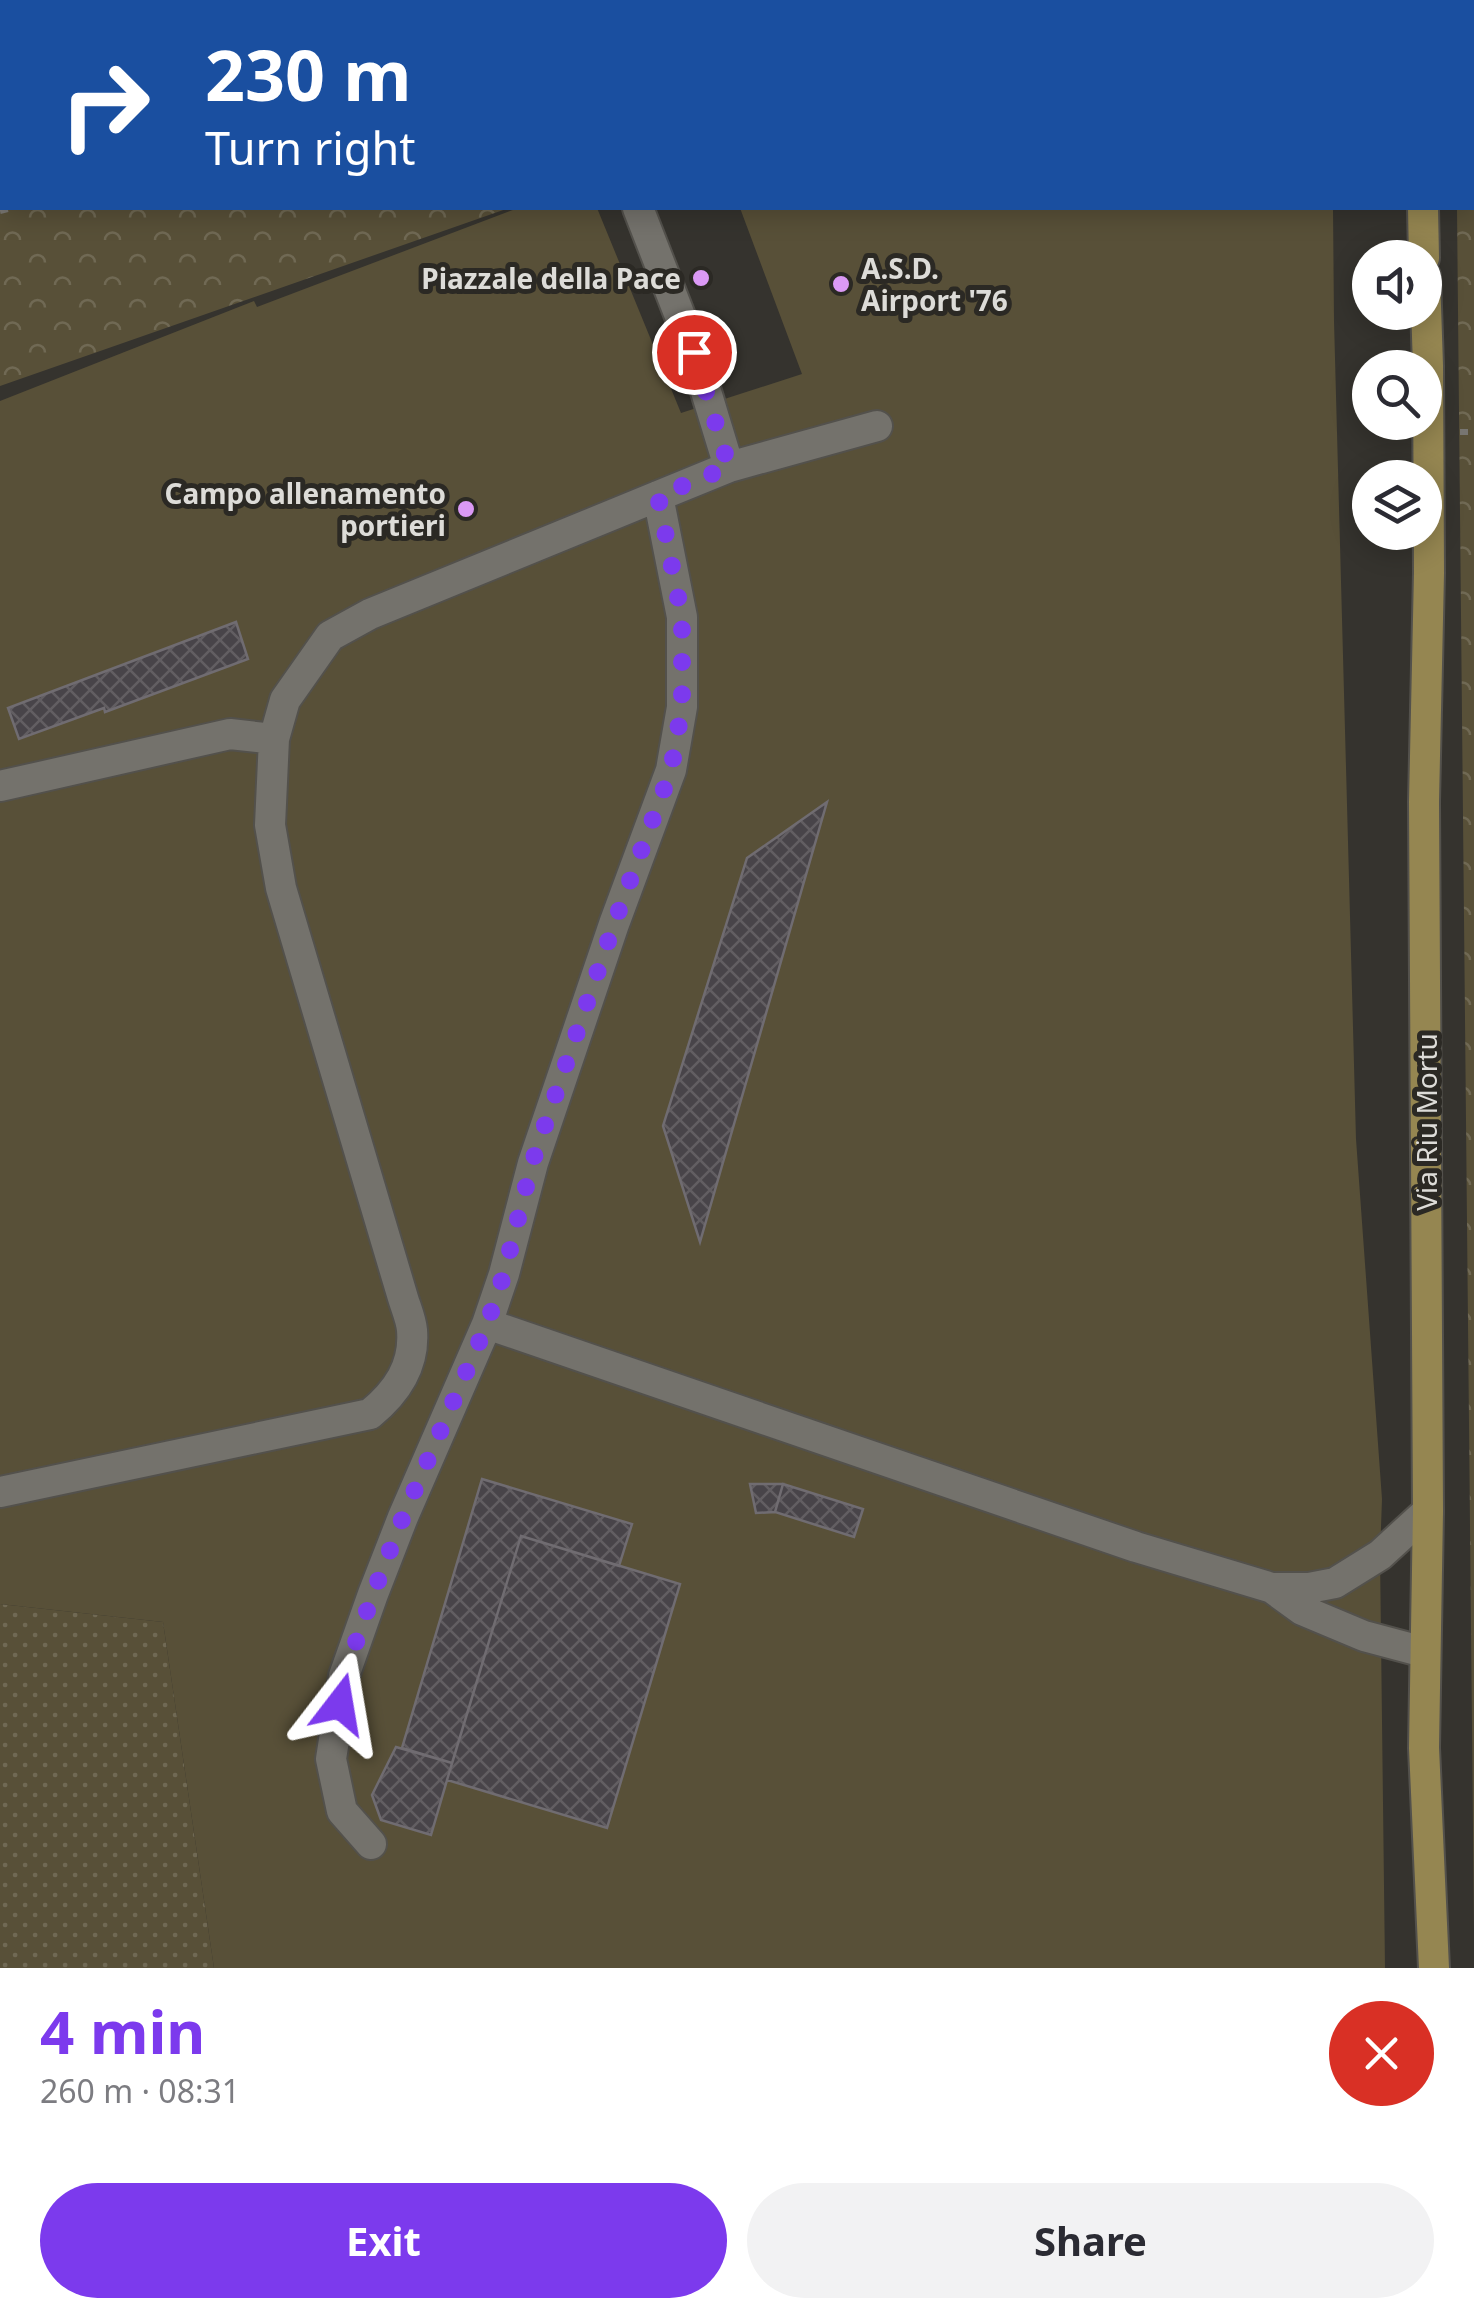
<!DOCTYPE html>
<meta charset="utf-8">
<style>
:root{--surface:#fff;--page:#f2f2f3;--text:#2b2b33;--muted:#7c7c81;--accent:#7c3aed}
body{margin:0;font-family:"Noto Sans",sans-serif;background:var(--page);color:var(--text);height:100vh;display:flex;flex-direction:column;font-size:38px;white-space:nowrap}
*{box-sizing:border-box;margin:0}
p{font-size:32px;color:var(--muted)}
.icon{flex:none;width:55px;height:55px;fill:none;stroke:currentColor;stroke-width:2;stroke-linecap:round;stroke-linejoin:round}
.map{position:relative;height:1968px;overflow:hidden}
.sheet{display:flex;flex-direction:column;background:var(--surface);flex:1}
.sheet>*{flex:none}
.top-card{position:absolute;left:0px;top:0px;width:1475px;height:210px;box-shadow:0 5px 25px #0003;background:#1a4fa0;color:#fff;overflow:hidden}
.controls{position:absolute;left:1352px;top:240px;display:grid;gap:20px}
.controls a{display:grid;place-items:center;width:90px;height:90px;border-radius:50%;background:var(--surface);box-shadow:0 5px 25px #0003;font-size:50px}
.pin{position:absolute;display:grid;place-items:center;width:85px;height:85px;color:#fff;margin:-42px;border:5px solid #fff;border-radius:50%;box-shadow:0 2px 10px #0007}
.me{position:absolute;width:110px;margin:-55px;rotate:14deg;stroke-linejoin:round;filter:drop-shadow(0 0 8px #0008)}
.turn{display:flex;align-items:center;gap:35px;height:210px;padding:0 40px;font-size:45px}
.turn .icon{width:130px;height:130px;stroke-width:2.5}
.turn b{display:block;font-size:70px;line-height:85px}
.round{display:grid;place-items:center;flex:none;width:105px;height:105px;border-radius:52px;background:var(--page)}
.overview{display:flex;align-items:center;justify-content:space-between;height:170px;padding:0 40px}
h1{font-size:60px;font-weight:700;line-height:75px;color:var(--accent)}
.button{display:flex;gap:20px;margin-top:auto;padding:20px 40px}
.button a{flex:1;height:115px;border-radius:60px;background:var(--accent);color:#fff;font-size:40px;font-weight:700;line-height:115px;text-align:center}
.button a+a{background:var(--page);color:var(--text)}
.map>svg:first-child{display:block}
.grass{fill:url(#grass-dots)}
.forest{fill:url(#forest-crowns)}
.pitch{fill:#585038}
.building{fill:url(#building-cross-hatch);stroke:#706c71;stroke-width:2.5}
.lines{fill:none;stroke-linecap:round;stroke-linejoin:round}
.minor-casing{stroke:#53514c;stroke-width:34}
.major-casing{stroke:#53514c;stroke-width:34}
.path{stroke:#777571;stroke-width:6;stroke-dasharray:8 8;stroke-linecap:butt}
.minor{stroke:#74726c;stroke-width:30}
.major{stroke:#958651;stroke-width:30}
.route{stroke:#7c3aed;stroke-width:18;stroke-dasharray:0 32.4}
.poi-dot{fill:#db99f5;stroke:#2b2924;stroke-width:4}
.labels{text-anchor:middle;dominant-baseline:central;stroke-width:10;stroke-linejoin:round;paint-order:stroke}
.poi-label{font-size:28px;font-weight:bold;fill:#dddcd8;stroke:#2b2924;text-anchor:end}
.street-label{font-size:28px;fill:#dddcd8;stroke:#2b2924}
</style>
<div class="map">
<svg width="1474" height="1968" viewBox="0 0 1474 1968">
<defs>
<pattern id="grass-dots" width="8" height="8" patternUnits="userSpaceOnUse" patternTransform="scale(2.5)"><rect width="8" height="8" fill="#585038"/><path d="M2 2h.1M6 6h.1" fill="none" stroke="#706954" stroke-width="1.8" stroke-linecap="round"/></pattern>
<pattern id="forest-crowns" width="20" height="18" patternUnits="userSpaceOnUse" patternTransform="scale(2.5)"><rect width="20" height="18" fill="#585038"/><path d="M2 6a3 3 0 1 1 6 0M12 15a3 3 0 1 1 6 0" fill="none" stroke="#706954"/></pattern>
<pattern id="building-cross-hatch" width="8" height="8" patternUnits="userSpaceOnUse" patternTransform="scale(2.5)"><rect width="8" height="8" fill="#484449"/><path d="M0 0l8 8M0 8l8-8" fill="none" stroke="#625e62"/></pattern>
</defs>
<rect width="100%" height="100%" fill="#35332e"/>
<path class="grass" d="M0,1604L163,1622L214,1968H0Z"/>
<path class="forest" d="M0,0H533L534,2H2V208H509L0,386Z
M1459,0H1474V1929L1457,208H1472V2H1459Z"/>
<path class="pitch" d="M715,0H1338V2H708Z
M518,208H597L681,413L802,374L740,208H1333L1334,321L1356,1139L1382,1499L1380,1555L1385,1968H214L163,1622L0,1604V401L254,301L257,307Z"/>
<path class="building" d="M0,0H76L77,2H2V155L0,156Z
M193,0H258L259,2H194Z
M236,622L248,659L105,712L104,708L19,739L8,708Z
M827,802L700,1242L663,1126L747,858Z
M482,1479L632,1524L619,1566L521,1536L452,1763L402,1748Z
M750,1484H783L775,1512L756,1513Z
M783,1484L863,1509L854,1537L775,1512Z
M521,1536L680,1584L607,1828L447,1780Z
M396,1747L452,1763L431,1835L381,1820L372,1795Z"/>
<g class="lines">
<g class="minor-casing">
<path id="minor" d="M1372,0V2
M572,2L579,0
M729,467L877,426
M0,786L230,734L274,739
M487,1324L1136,1547L1272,1588H1309L1335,1583L1380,1555L1428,1511
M0,1492L370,1414C397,1392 415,1366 412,1330C411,1319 406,1308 403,1298L281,888L270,825L274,739L285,700L330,636L370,614L729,467L694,352L638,208
M1272,1588L1302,1610L1364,1636L1424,1652
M371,1844L342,1811L331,1759L344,1676L373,1594L403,1517L487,1324L504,1274L533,1163L614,924L671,770L682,707V617L658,496"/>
</g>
<g class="major-casing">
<path id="major" d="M1397,0V2
M1437,0V2
M1423,208L1424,258
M1425,276L1428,366L1429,573L1424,802L1428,1511L1424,1748L1434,1968"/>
</g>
<path class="path" d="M112,0L113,2
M501,0V2
M0,211L13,208
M1460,432H1474"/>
<use href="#minor" class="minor"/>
<use href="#major" class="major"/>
</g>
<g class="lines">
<path class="route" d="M340,1704L344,1676L373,1594L403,1517L487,1324L504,1274L532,1163L614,924L671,770L682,707V617L658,496L729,467L694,352"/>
</g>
<g class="poi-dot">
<circle cx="701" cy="278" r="10"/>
<circle cx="841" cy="284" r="10"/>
<circle cx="466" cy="509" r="10"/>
</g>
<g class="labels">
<g class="poi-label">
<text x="861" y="268" text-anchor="start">A.S.D.<tspan x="861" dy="32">Airport '76</tspan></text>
<text x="681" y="278">Piazzale della Pace</text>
<text x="446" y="493">Campo allenamento<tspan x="446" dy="32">portieri</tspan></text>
</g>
<g class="street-label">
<text transform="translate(1426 1122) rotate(-90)">Via Riu Mortu</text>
</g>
</g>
</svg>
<div class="controls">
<a><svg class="icon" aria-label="sound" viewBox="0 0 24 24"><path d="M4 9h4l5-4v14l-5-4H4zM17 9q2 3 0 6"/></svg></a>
<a><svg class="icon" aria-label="search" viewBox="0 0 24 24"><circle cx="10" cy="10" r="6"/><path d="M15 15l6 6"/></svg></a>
<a><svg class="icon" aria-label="layers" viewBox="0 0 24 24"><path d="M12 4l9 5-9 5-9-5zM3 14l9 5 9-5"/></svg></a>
</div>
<div class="pin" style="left:694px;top:352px;background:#d93025"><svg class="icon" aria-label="arrive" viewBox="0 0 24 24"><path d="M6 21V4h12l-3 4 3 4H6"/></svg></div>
<svg class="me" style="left:340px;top:1704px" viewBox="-20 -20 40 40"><path d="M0-17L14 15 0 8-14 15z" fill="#7c3aed" stroke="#fff" stroke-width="4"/></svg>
<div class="top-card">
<div class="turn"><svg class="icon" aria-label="right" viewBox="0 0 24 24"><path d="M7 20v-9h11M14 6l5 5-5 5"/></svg><div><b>230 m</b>Turn right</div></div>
</div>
</div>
<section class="sheet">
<div class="overview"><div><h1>4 min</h1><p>260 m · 08:31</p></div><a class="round" style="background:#d93025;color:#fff"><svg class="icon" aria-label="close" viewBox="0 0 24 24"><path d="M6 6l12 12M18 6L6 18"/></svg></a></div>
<div class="button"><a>Exit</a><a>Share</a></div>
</section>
